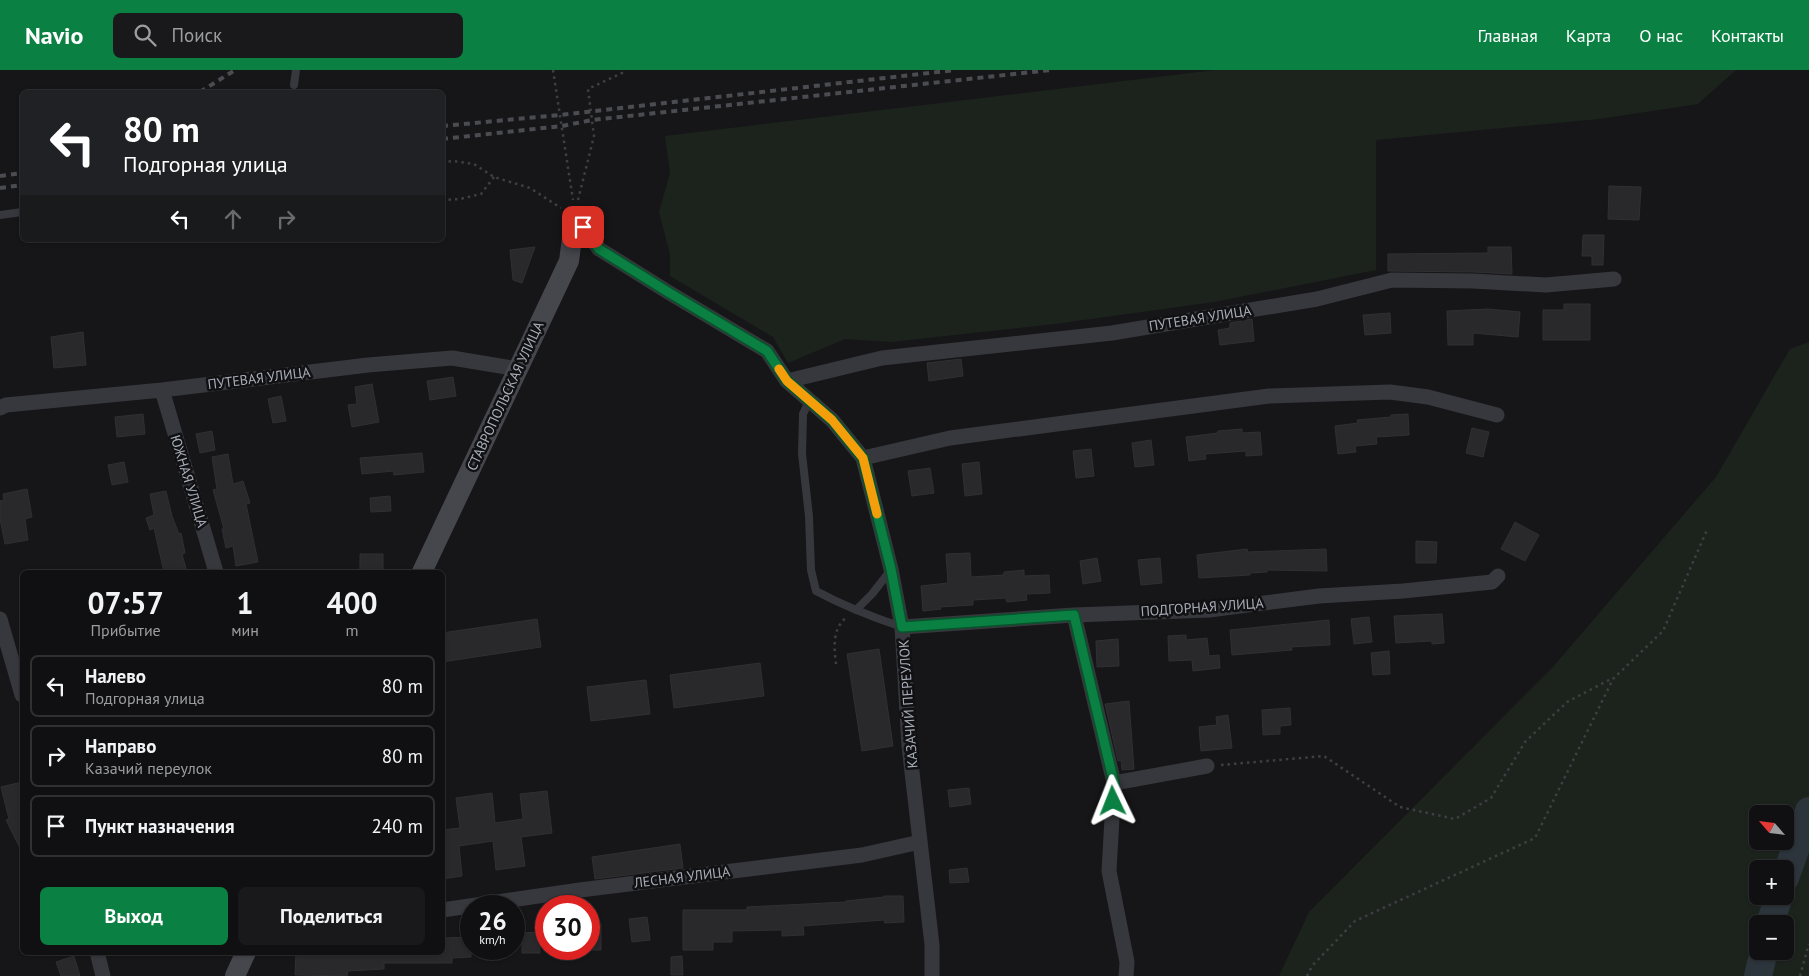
<!DOCTYPE html>
<html lang="ru">
<meta charset="utf-8">
<style>
:root{--surface:#101012;--page:#19191b;--text:#f1f3f6;--muted:#9c9d9f;--line:#303032;--accent:#0b8043}
body{margin:0;font-family:"PT Sans",sans-serif;background:var(--page);color:var(--text);height:100vh;display:flex;flex-direction:column;font-size:19px;white-space:nowrap}
*{box-sizing:border-box;margin:0}
p{font-size:16px;color:var(--muted)}
.icon{flex:none;width:28px;height:28px;fill:none;stroke:currentColor;stroke-width:2;stroke-linecap:round;stroke-linejoin:round}
.map{position:relative;flex:1;overflow:hidden}
.panel{position:absolute;left:20px;top:500px;width:425px;height:385px;display:flex;flex-direction:column;background:var(--surface);border-radius:8px;box-shadow:0 1px 4px #0004,0 0 0 1px var(--line)}
.panel>*{flex:none}
.banner{position:absolute;left:20px;top:20px;width:425px;height:152px;border-radius:8px;box-shadow:0 1px 4px #0004,0 0 0 1px var(--line);background:#202124;color:#fff;overflow:hidden}
.needle{width:32px;rotate:298deg}
.controls{position:absolute;left:1749px;top:735px;display:grid;gap:10px}
.controls a{display:grid;place-items:center;width:45px;height:45px;border-radius:8px;background:var(--surface);box-shadow:0 1px 4px #0004,0 0 0 1px var(--line);font-size:25px}
.speed{position:absolute;left:460px;top:825px;display:flex;gap:10px;font-size:25px;font-weight:700;text-align:center}
.speed>*{display:grid;place-content:center;width:65px;height:65px;border-radius:50%;background:var(--surface);box-shadow:0 1px 4px #0004,0 0 0 1px var(--line);line-height:1}
.speed small{font-size:12px;font-weight:400}
.speed .limit{border:8px solid #d22;background:#fff;color:#111}
.pin{position:absolute;display:grid;place-items:center;width:42px;height:42px;color:#fff;margin:-21px;border-radius:10px;box-shadow:0 2px 8px #0006}
.me{position:absolute;width:55px;margin:-28px;rotate:358deg;stroke-linejoin:round;filter:drop-shadow(0 0 4px #0008)}
.turn{display:flex;align-items:center;gap:18px;height:105px;padding:0 20px;font-size:22px}
.turn .icon{width:65px;height:65px;stroke-width:2.5}
.turn b{display:block;font-size:35px;line-height:42px}
.lanes{display:flex;align-items:center;height:48px;padding:0 20px;background:#0003;justify-content:center;gap:25px;direction:ltr}
.lanes .off{opacity:.35}
.eta{display:flex;justify-content:space-evenly;align-items:center;height:85px;text-align:center}
.eta b{font-size:30px;font-weight:600;line-height:35px}
.action{display:flex;gap:10px;margin-top:auto;padding:10px 20px}
.action a{flex:1;height:58px;border-radius:8px;background:var(--accent);color:#fff;font-size:20px;font-weight:600;line-height:58px;text-align:center}
.action a+a{background:var(--page);color:var(--text)}
ul{padding:0;list-style:none}
li{display:flex;align-items:center;gap:15px;height:62px;margin:0 10px 8px;padding:0 10px;border:2px solid var(--line);border-radius:8px}
li div{flex:1}
li b{display:block;font-size:19px}
li em{font-style:normal}
header{display:flex;align-items:center;gap:30px;box-sizing:border-box;height:70px;padding:0 25px;background:var(--accent);color:#fff}
header strong{font-size:24px}
nav{display:flex;gap:28px;margin-inline-start:auto;font-size:18px}
.search{width:350px;height:45px;background:var(--page);display:flex;align-items:center;gap:12px;box-sizing:border-box;padding:0 18px;border-radius:8px;color:var(--muted);font-size:19px}
.map>svg:first-child{display:block}
.green{fill:#1c231d;fill-rule:evenodd}
.lines{fill:none;stroke-linecap:round;stroke-linejoin:round}
.river{stroke:#2c353c;stroke-width:28}
.building{fill:#29292c;stroke:#303034}
.path{stroke:#3d3f44;stroke-width:2.5;stroke-dasharray:2.5 4;stroke-linecap:butt}
.lane{stroke:#37383d;stroke-width:8}
.street{stroke:#37383d;stroke-width:15}
.secondary{stroke:#45474d;stroke-width:20}
.rail{stroke:#4a4c52;stroke-width:4;stroke-dasharray:6 5;stroke-linecap:butt}
.route-casing{stroke:#07532c;stroke-width:12}
.route{stroke:#0b8043;stroke-width:9}
.slow{stroke:#f59e0b;stroke-width:9}
.labels{text-anchor:middle;dominant-baseline:central;stroke-width:5;stroke-linejoin:round;paint-order:stroke}
.street-label{font-size:14px;fill:#a8adb8;stroke:#111113}
</style>
<header>
<strong>Navio</strong>
<div class="search"><svg class="icon" aria-label="search" viewBox="0 0 24 24"><circle cx="10" cy="10" r="6"/><path d="M15 15l6 6"/></svg>Поиск</div>
<nav><a>Главная</a><a>Карта</a><a>О нас</a><a>Контакты</a></nav>
</header>
<div class="map">
<svg width="1809" height="906" viewBox="0 0 1809 906">
<rect width="100%" height="100%" fill="#161618"/>
<path class="green" d="M1215,0H1736L1698,34L1599,49L1376,70V200L1214,232L1055,254L891,272L845,269L788,293L773,267L670,206V184L659,142L670,103L665,66Z
M1809,272V906H1279L1309,842L1552,598L1716,407L1790,279ZM1758,744H1785V771H1758ZM1758,799H1785V826H1758ZM1758,854H1785V881H1758Z"/>
<g class="lines">
<path class="river" d="M1785,808L1809,741
M1770,854L1779,826
M1758,906L1764,881"/>
</g>
<path class="building" d="M1609,116L1641,117L1639,150L1608,149Z
M1583,165H1604L1603,195H1592V186H1582Z
M535,177L522,213L513,210L510,180Z
M1488,177H1511L1512,204L1473,202L1388,201V184L1488,183Z
M1564,234H1590V270H1543V240H1564Z
M1488,239L1520,242L1518,267L1473,263V275H1448L1447,241Z
M1390,243L1391,263L1365,265L1363,245Z
M1252,249L1254,271L1220,275L1218,260L1230,258V253Z
M83,262L86,295L54,298L51,267Z
M961,289L963,306L929,311L927,293Z
M453,307L456,326L430,330L427,311Z
M372,314L379,352L352,357L348,335L357,334L355,317Z
M281,326L286,351L273,353L268,329Z
M143,344L145,364L117,367L115,347Z
M1408,344L1409,365L1376,367L1377,374L1355,376L1356,382L1338,384L1335,356L1358,353L1357,350L1391,347V345Z
M1472,358L1489,362L1483,387L1466,383Z
M1242,359V363L1260,362L1262,385L1246,386V381L1205,384L1206,389L1189,391L1186,367L1218,363V361Z
M212,361L215,380L200,383L196,364Z
M1151,370L1154,395L1135,397L1132,373Z
M1091,379L1094,406L1076,408L1073,381Z
M422,383L424,402L394,405L393,401L362,404L360,388Z
M228,384L233,414L243,411L250,433L246,434L258,492L236,496L233,476L226,478L222,459H224L213,420L217,419L212,387Z
M124,392L128,412L112,415L108,395Z
M979,392L982,424L965,426L962,394Z
M930,398L934,423L912,426L908,401Z
M27,419L32,447L25,449L28,470L5,474L0,449V431L4,430L3,424Z
M166,421L172,446L179,464L181,463L185,483L182,484L187,502H164L154,458L150,460L146,448L154,445L150,424Z
M390,426L391,441L371,442L370,428Z
M1515,452L1539,465L1525,491L1501,479Z
M1416,471L1437,472L1436,493H1416Z
M1247,479L1248,482L1326,479L1327,501L1267,500V502L1250,503V505L1199,508L1197,485Z
M970,483L971,507L1004,505V502L1024,500V506L1049,505L1050,523L1026,524L1027,530L1007,532L1006,528L973,530V535L940,537L941,539L923,541L921,516L948,513L946,484Z
M360,484H383V502H360Z
M1097,488L1101,511L1083,514L1080,491Z
M1160,488L1162,513L1141,515L1138,490Z
M1442,544L1444,573L1432,574V571L1396,573L1394,546Z
M1369,547L1372,572L1354,574L1351,549Z
M537,549L541,577L442,592V563Z
M1329,550L1330,575L1291,577L1292,580L1232,585L1230,560Z
M1186,565V570L1207,568L1209,586L1219,585L1220,598L1193,601L1192,590L1169,591L1168,566Z
M1118,569L1119,596L1097,597L1096,571Z
M879,579L893,676L862,681L847,584Z
M1389,581L1390,604L1373,605L1371,583Z
M760,593L764,626L674,638L670,605Z
M646,610L650,644L591,651L587,617Z
M1129,631L1134,699L1122,700L1121,690L1118,691L1105,634Z
M1290,638L1291,655L1280,656V664L1263,665L1262,640Z
M1228,645L1232,678L1201,681L1199,657L1217,655L1216,647Z
M22,712V782L6,750L9,749L1,717Z
M969,718L971,734L950,737L948,720Z
M547,721L552,763L521,767L525,796L496,800L493,771L459,776L462,806L442,809V760L460,758L456,728L492,723L495,753L523,749L520,724Z
M680,774L683,798L595,809L592,787Z
M967,798L969,812L950,813L949,800Z
M884,826H903L904,852L885,853L884,850L803,856L804,865L782,866V860L732,861V872H713V880H683V840H747V837L846,832V831L884,827Z
M647,847L650,870L632,872L629,849Z
M589,854H601V880H589Z
M539,862L540,883H522V863Z
M471,867V887L452,888V893H384V899L348,901L347,906L295,905L296,882H445V868Z
M74,886L80,906H61L56,892Z
M682,886L683,905H671V887Z"/>
<g class="lines">
<path class="path" d="M553,0L573,130
M442,92L453,91L474,94L494,107L530,118L561,138
M442,130L460,129L481,124L494,107
M578,130L594,66L588,19L622,3L620,0
M836,594C834,578 832,558 847,547
M1221,695L1324,686L1400,737L1455,749L1491,728L1525,672L1567,632L1611,609
M1307,906L1312,896L1355,851L1535,768L1613,609L1663,561L1707,460
M1800,906L1809,874"/>
<path class="lane" d="M294,15L296,0
M0,145L22,142
M809,331L803,344L802,384L809,446L811,500L816,521C844,536 872,547 902,557
M856,540L872,524L890,501"/>
<path class="street" d="M575,146L599,179L668,222L767,281L787,311L832,350L863,388L891,499L902,557L909,676L932,875V906
M787,311L882,288L1112,263L1317,229L1392,210L1473,211L1546,215L1614,209
M162,320L216,502
M0,338L6,335L162,320L368,295L452,288L518,299
M863,388L950,368L1269,326L1390,322L1428,327L1497,345
M1074,545L1114,713L1109,801L1127,892L1126,906
M0,549L22,625
M902,557L1074,545L1209,540L1319,526L1403,521L1492,512L1498,506
M1114,713L1207,696
M442,840L580,820L862,785L920,772
M97,882L103,906"/>
<path class="secondary" d="M422,502L569,191L575,146
M235,906L246,882"/>
<path class="rail" d="M200,22L235,0
M442,56L560,45L955,0
M442,69L562,56L592,50L1051,0
M0,106L22,103
M0,118L22,115"/>
</g>
<g class="lines">
<g class="route-casing">
<path id="route" d="M583,157L599,179L668,222L767,281L787,311L832,350L863,388L891,499L902,557L1074,545L1114,713L1113,731"/>
</g>
<use href="#route" class="route"/>
<path class="slow" d="M779,299L787,311L832,350L863,388L877,444"/>
</g>
<g class="labels">
<g class="street-label">
<text transform="translate(1200 248) rotate(-9)">ПУТЕВАЯ УЛИЦА</text>
<text transform="translate(259 308) rotate(-7)">ПУТЕВАЯ УЛИЦА</text>
<text transform="translate(505 326) rotate(-65)">СТАВРОПОЛЬСКАЯ УЛИЦА</text>
<text transform="translate(189 411) rotate(73)">ЮЖНАЯ УЛИЦА</text>
<text transform="translate(1202 537) rotate(-4)">ПОДГОРНАЯ УЛИЦА</text>
<text transform="translate(908 634) rotate(-94)">КАЗАЧИЙ ПЕРЕУЛОК</text>
<text transform="translate(682 807) rotate(-7)">ЛЕСНАЯ УЛИЦА</text>
</g>
</g>
</svg>
<div class="controls">
<a><svg class="needle" viewBox="-14 -14 28 28"><path d="M0-13l5 13h-10z" fill="#e53935"/><path d="M0 13l5-13h-10z" fill="#9c9d9f"/></svg></a>
<a>+</a>
<a>−</a>
</div>
<div class="speed"><div>26<small>km/h</small></div><div class="limit">30</div></div>
<div class="pin" style="left:583px;top:157px;background:#d93025"><svg class="icon" aria-label="arrive" viewBox="0 0 24 24"><path d="M6 21V4h12l-3 4 3 4H6"/></svg></div>
<svg class="me" style="left:1113px;top:731px" viewBox="-20 -20 40 40"><path d="M0-17L14 15 0 8-14 15z" fill="#0b8043" stroke="#fff" stroke-width="4"/></svg>
<div class="banner">
<div class="turn"><svg class="icon" aria-label="left" viewBox="0 0 24 24"><path d="M17 20v-9H6M10 6l-5 5 5 5"/></svg><div><b>80 m</b>Подгорная улица</div></div>
<div class="lanes"><svg class="icon" aria-label="left" viewBox="0 0 24 24"><path d="M17 20v-9H6M10 6l-5 5 5 5"/></svg><svg class="icon off" aria-label="ahead" viewBox="0 0 24 24"><path d="M12 20V5M6 11l6-6 6 6"/></svg><svg class="icon off" aria-label="right" viewBox="0 0 24 24"><path d="M7 20v-9h11M14 6l5 5-5 5"/></svg></div>
</div>
<section class="panel">
<div class="eta">
<div><b>07:57</b><p>Прибытие</p></div>
<div><b>1</b><p>мин</p></div>
<div><b>400</b><p>m</p></div>
</div>
<ul>
<li><svg class="icon" aria-label="left" viewBox="0 0 24 24"><path d="M17 20v-9H6M10 6l-5 5 5 5"/></svg><div><b>Налево</b><p>Подгорная улица</p></div><em>80 m</em></li>
<li><svg class="icon" aria-label="right" viewBox="0 0 24 24"><path d="M7 20v-9h11M14 6l5 5-5 5"/></svg><div><b>Направо</b><p>Казачий переулок</p></div><em>80 m</em></li>
<li><svg class="icon" aria-label="arrive" viewBox="0 0 24 24"><path d="M6 21V4h12l-3 4 3 4H6"/></svg><div><b>Пункт назначения</b></div><em>240 m</em></li>
</ul>
<div class="action"><a>Выход</a><a>Поделиться</a></div>
</section>
</div>
